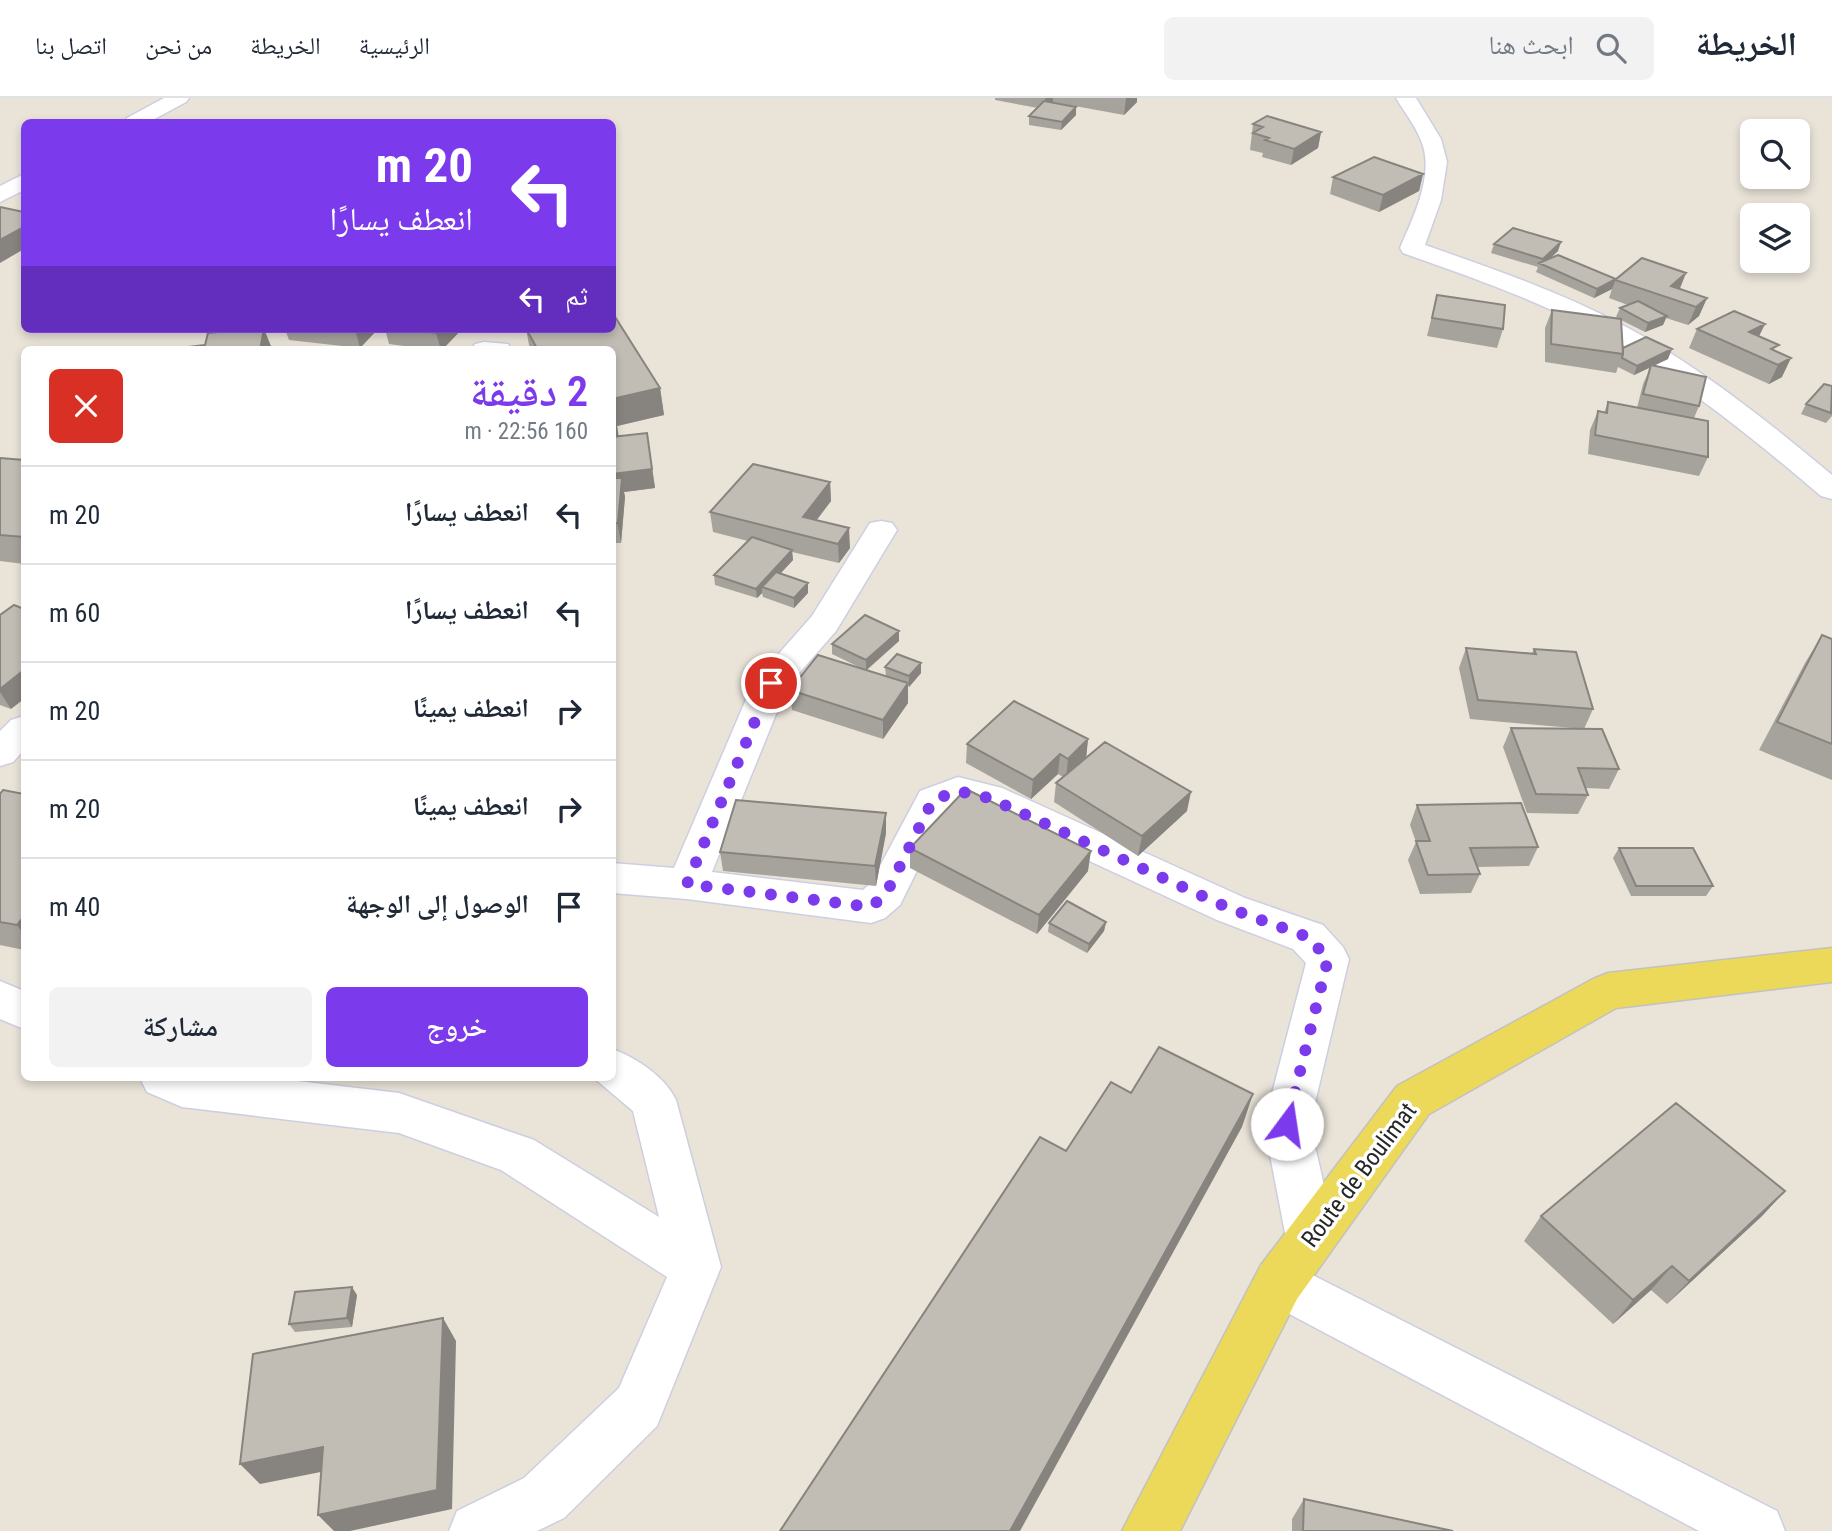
<!DOCTYPE html>
<html lang="ar">
<meta charset="utf-8">
<style>
:root{--surface:#fff;--page:#f2f2f3;--text:#1f2937;--muted:#747a83;--line:#e0e1e3;--accent:#7c3aed}
body{margin:0;font-family:"Roboto Condensed","Noto Naskh Arabic",sans-serif;background:var(--page);color:var(--text);direction:rtl;height:100vh;display:flex;flex-direction:column;font-size:26px;white-space:nowrap}
*{box-sizing:border-box;margin:0}
p{font-size:23px;color:var(--muted)}
.icon{flex:none;width:38px;height:38px;fill:none;stroke:currentColor;stroke-width:2;stroke-linecap:round;stroke-linejoin:round}
.map{position:relative;flex:1;overflow:hidden;direction:ltr}
.details{position:absolute;left:21px;top:248px;width:595px;height:735px;display:flex;flex-direction:column;background:var(--surface);border-radius:10px;box-shadow:0 4px 10px #0003;direction:rtl}
.details>*{flex:none}
.guide{position:absolute;left:21px;top:21px;width:595px;height:214px;border-radius:10px;box-shadow:0 4px 10px #0003;direction:rtl;background:#7c3aed;color:#fff;overflow:hidden}
.controls{position:absolute;left:1740px;top:21px;display:grid;gap:14px}
.controls a{display:grid;place-items:center;width:70px;height:70px;border-radius:10px;background:var(--surface);box-shadow:0 4px 10px #0003;font-size:35px}
.pin{position:absolute;display:grid;place-items:center;width:60px;height:60px;color:#fff;margin:-30px;border:4px solid #fff;border-radius:50%;box-shadow:0 2px 7px #0007}
.me{position:absolute;width:77px;margin:-38px;rotate:14deg;stroke-linejoin:round;filter:drop-shadow(0 0 5px #0008)}
.turn{display:flex;align-items:center;gap:24px;height:147px;padding:0 28px;font-size:32px}
.turn .icon{width:91px;height:91px;stroke-width:2.5}
.turn b{display:block;font-size:49px;line-height:60px}
.then{display:flex;align-items:center;height:66px;padding:0 28px;background:#0003;gap:14px;font-size:26px}
.round{display:grid;place-items:center;flex:none;width:74px;height:74px;border-radius:10px;background:var(--page)}
.summary{display:flex;align-items:center;justify-content:space-between;height:119px;padding:0 28px}
h1{font-size:42px;font-weight:600;line-height:52px;color:var(--accent)}
.primary-button{display:flex;gap:14px;margin-top:auto;padding:14px 28px}
.primary-button a{flex:1;height:80px;border-radius:10px;background:var(--accent);color:#fff;font-size:28px;font-weight:600;line-height:80px;text-align:center}
.primary-button a+a{background:var(--page);color:var(--text)}
ul{padding:0;list-style:none}
li{display:flex;align-items:center;gap:21px;height:98px;padding:0 28px;border-top:2px solid var(--line)}
li div{flex:1}
li b{display:block;font-size:26px}
li em{font-style:normal}
header{display:flex;align-items:center;gap:42px;box-sizing:border-box;height:98px;padding:0 35px;background:var(--surface);border-bottom:2px solid var(--line)}
header strong{font-size:33px}
nav{display:flex;gap:38px;margin-inline-start:auto;font-size:24px}
.search{width:490px;height:63px;background:var(--page);display:flex;align-items:center;gap:18px;box-sizing:border-box;padding:0 24px;border-radius:10px;color:var(--muted);font-size:26px}
.map>svg:first-child{display:block}
.lines{fill:none;stroke-linecap:round;stroke-linejoin:round}
.street-casing{stroke:#cdcfe0;stroke-width:3}
.secondary-casing{stroke:#cdcfe0;stroke-width:3}
.primary-casing{stroke:#c2c2c2;stroke-width:3}
.street{fill:#fff;fill-rule:evenodd}
.secondary{fill:#fff;fill-rule:evenodd}
.primary{fill:#ecd859;fill-rule:evenodd}
.wall{fill:#a6a39c}
.shaded-wall{fill:#87847f}
.building{fill:#c1bdb5;stroke:#87847f;stroke-width:2}
.route{stroke:#7c3aed;stroke-width:12;stroke-dasharray:0 21.6}
.labels{text-anchor:middle;dominant-baseline:central;stroke-width:7;stroke-linejoin:round;paint-order:stroke}
.near-street-label{font-size:24px;fill:#262626;stroke:#fff}
</style>
<header>
<strong>الخريطة</strong>
<div class="search"><svg class="icon" aria-label="search" viewBox="0 0 24 24"><circle cx="10" cy="10" r="6"/><path d="M15 15l6 6"/></svg>ابحث هنا</div>
<nav><a>الرئيسية</a><a>الخريطة</a><a>من نحن</a><a>اتصل بنا</a></nav>
</header>
<div class="map">
<svg width="1832" height="1433" viewBox="0 0 1832 1433">
<rect width="100%" height="100%" fill="#e9e3d8"/>
<g class="lines">
<g class="street-casing">
<path id="street" d="M1396,0H1416L1441,41L1447,64L1441,102L1425,147C1491,170 1557,193 1619,225C1696,266 1765,321 1832,377V401L1821,398C1752,339 1681,282 1601,237C1539,202 1470,179 1403,155L1400,150C1412,122 1433,80 1423,48C1418,31 1405,15 1396,0Z
M484,244L508,246L512,252H471L475,246Z
M881,423L892,425L897,432L836,533L787,589L712,774L863,792L871,785L920,693L958,679L1002,690L1245,800L1323,827L1343,849L1349,861L1310,1026L1336,1140L1328,1156L1311,1163L1294,1156L1286,1140L1264,1026L1306,865L1293,851L1217,822L979,712L960,707L947,712L900,807L885,820L871,825L687,801L612,795V765L674,770L753,585L812,518L870,425Z
M24,618V652L13,664L0,668V633L11,622Z
M0,883L24,893V931L0,921Z
M612,951C637,960 665,979 676,1002L721,1169L657,1328L564,1420L537,1433H449L457,1413L524,1380L619,1290L667,1179L501,1072L399,1035L182,1009L147,994L140,980H273L399,995L534,1042L659,1119L633,1013L594,980H612Z
M1279,1160L1777,1413L1785,1433H1699L1261,1201L1254,1184L1261,1167Z"/>
</g>
<g class="secondary-casing">
<path id="secondary" d="M164,0H189L186,4L149,24H124L127,20Z
M24,76V92L0,104V88Z"/>
</g>
<g class="primary-casing">
<path id="primary" d="M1832,850V884L1616,910L1429,1016L1297,1201L1180,1433H1122L1261,1167L1397,988L1593,881L1608,875Z"/>
</g>
<use href="#street" class="street"/>
<use href="#secondary" class="secondary"/>
<use href="#primary" class="primary"/>
</g>
<path class="wall" d="M995,0H1137V4L1124,17L1053,4L1052,5L1076,9V17L1061,32L1029,27V18L1038,10L995,2Z
M1253,26L1321,34L1318,50L1291,67L1262,59L1263,55L1250,52Z
M1423,76L1419,93L1379,114L1330,96L1333,79Z
M1494,146L1558,153L1550,160L1616,181L1680,191L1707,200L1699,218L1688,227L1666,220L1663,227L1645,234L1621,222L1623,250L1668,261L1653,268L1699,308L1694,320L1708,359L1699,378L1588,356L1590,332L1598,313L1604,315L1608,304L1637,310L1643,286L1651,269L1634,277L1618,269L1616,275L1545,264V230L1552,212L1620,221L1616,219L1620,210L1628,207L1609,200L1612,191L1594,200L1536,174L1538,169L1491,155Z
M1437,197L1503,231L1497,250L1427,238Z
M612,214L660,290L664,317L617,328L618,338L647,335L655,390L624,394L625,399L621,445H612V252H530L526,231H612Z
M1765,226L1759,238L1775,253L1782,279L1769,286L1689,250L1697,231Z
M285,231H378L360,250L289,242Z
M385,231H462L442,252H434L389,246Z
M1832,288V318L1826,325L1801,316L1806,306Z
M0,360L24,362V466L0,463Z
M830,384L831,403L817,422L850,450L839,465L792,454L793,462L780,476L808,495L794,510L763,499L762,495L757,500L715,487L714,477L748,443L713,434L710,414Z
M0,517L11,611L0,607Z
M899,533V543L867,572L886,578L885,569L921,565V575L909,589L908,588V605L883,641L792,612L790,592L863,571L832,556V546Z
M1822,537L1832,541V682L1759,652L1805,565Z
M1466,550L1532,555L1534,551L1593,611L1584,631L1470,621L1459,570Z
M1511,630L1619,671L1609,691L1586,690L1588,697L1578,716L1527,715L1503,649Z
M1088,641L1086,660L1187,713L1138,758L1054,704L1056,685L1063,679L1058,676L1031,701L966,665L967,646Z
M0,696H24V852L0,847Z
M1417,707L1538,749L1529,768L1477,769L1480,776L1471,795L1420,796L1408,762L1416,744L1410,727Z
M886,735L876,788L723,773L720,754Z
M910,750L1088,773L1037,836L910,770Z
M1619,750L1713,788L1706,798H1631L1613,760Z
M1106,824L1104,833L1087,855L1048,834L1049,825Z
M1785,1093L1762,1118L1667,1206L1651,1192L1613,1226L1524,1143L1541,1118Z
M357,1197L352,1229L295,1234L289,1226Z
M1304,1401L1453,1433H1292V1421Z"/>
<path class="shaded-wall" d="M1045,0H1053V4L1045,11Z
M1126,0H1137V4L1124,17Z
M1076,9V17L1061,32L1062,24Z
M1321,34L1318,50L1291,67L1294,51Z
M1423,76L1419,93L1379,114L1383,97Z
M24,129V151L0,165V142Z
M1561,144L1558,153L1543,167L1541,166L1543,161Z
M1686,175L1679,193L1671,188Z
M1616,181L1612,191L1594,200L1597,191Z
M1707,200L1699,218L1688,227L1696,209Z
M1667,218L1663,227L1645,234L1648,225Z
M1765,226L1756,244L1749,234Z
M264,231L271,248L270,252H260Z
M355,231H378L360,250Z
M440,231H462L442,252H441L436,235Z
M1672,251L1668,261L1634,277L1637,268Z
M1791,260L1782,279L1769,286L1778,267Z
M660,290L664,317L617,328L620,346L612,348V301Z
M647,335L655,390L624,394L625,399L621,445L612,395V376Z
M830,384L831,403L804,438L803,419Z
M849,430L850,450L839,465L838,446Z
M792,452L793,462L767,490L762,489V495L757,500L756,491Z
M808,485V495L794,510V500Z
M899,533V543L866,572V562Z
M921,565V575L909,589V578Z
M24,572V601L11,611L0,594V591Z
M908,585V605L883,641V622Z
M1088,641L1086,661L1066,680L1068,661Z
M1060,656L1058,676L1031,701L1033,682Z
M1191,694L1187,713L1138,758L1142,738Z
M886,715V735L876,788L875,768Z
M1091,753L1088,773L1037,836L1039,817Z
M24,818V837L17,827Z
M1106,824L1104,833L1087,855L1089,846Z
M1253,996L1242,1029L1020,1433H1010Z
M1785,1093L1762,1118L1667,1206L1689,1183Z
M1672,1168L1651,1192L1613,1226L1633,1202Z
M352,1189L357,1197L352,1229L347,1220Z
M443,1220L456,1243L452,1411L350,1433H334L318,1417Z
M323,1349L341,1370L260,1386L240,1366Z"/>
<path class="building" d="M1044,3L1076,9L1062,24L1029,18Z
M1267,18L1321,34L1294,51L1265,42L1269,40L1253,35L1263,29L1253,26Z
M1374,59L1423,76L1383,97L1333,79Z
M0,109L24,114V129L0,142Z
M1513,130L1561,144L1543,161L1494,146Z
M1558,157L1616,181L1597,191L1539,165Z
M1642,160L1686,175L1671,188L1707,200L1696,209L1615,182Z
M1437,197L1505,207L1503,231L1432,220Z
M1638,203L1667,218L1648,225L1620,210Z
M1552,212L1621,221L1623,256L1551,246Z
M1734,213L1765,226L1749,234L1779,247L1771,251L1791,260L1778,267L1697,231Z
M612,214L660,290L612,301V252H538L526,231H612Z
M249,231H264L260,252H163L205,247L208,235Z
M409,231H440L436,235Z
M1646,239L1672,251L1637,268L1622,260L1623,256V250Z
M1651,267L1706,279L1699,308L1643,296Z
M1824,286L1832,288L1831,315L1806,306Z
M1608,304L1708,323V359L1595,337L1598,313L1607,315Z
M647,335L652,371L612,376V339Z
M0,360L24,362V439L0,437Z
M753,366L830,384L803,419L849,430L838,446L710,414Z
M612,380H622L618,425L612,426Z
M752,439L792,452L756,491L714,477Z
M776,474L808,485L794,500L762,489Z
M14,507L24,511V572L0,591V517Z
M865,517L899,533L866,562L832,546Z
M1822,537L1832,541V646L1777,624Z
M1466,550L1536,556L1534,551L1576,554L1593,611L1478,602Z
M897,556L921,565L909,578L885,569Z
M818,557L908,585L883,622L790,592Z
M1014,603L1088,641L1068,661L1060,656L1033,682L967,646Z
M1511,630L1602,631L1619,671L1578,670L1588,697L1536,696Z
M1105,644L1191,694L1142,738L1056,685Z
M966,691L1091,753L1039,817L910,750Z
M3,692L24,696V818L17,827L0,824V696Z
M736,702L886,715L875,768L720,754Z
M1521,705L1538,749L1470,750L1480,776L1428,777L1416,743H1430L1417,707Z
M1619,750H1693L1713,788H1636Z
M1067,803L1106,824L1089,846L1049,825Z
M1159,949L1253,996L1010,1433H780L1040,1039L1066,1053L1111,984L1131,995Z
M1676,1005L1785,1093L1689,1183L1672,1168L1633,1202L1541,1118Z
M352,1189L347,1220L289,1226L295,1194Z
M443,1220L437,1392L318,1417L323,1349L240,1366L253,1256Z
M1304,1401L1453,1433H1303Z"/>
<g class="lines">
<path class="route" d="M771,585L687,786L871,809L886,796L933,702L958,693L989,700L1231,811L1308,839L1328,861L1287,1026"/>
</g>
<g class="labels">
<g class="near-street-label">
<text transform="translate(1359 1077) rotate(-53)">Route de Boulimat</text>
</g>
</g>
</svg>
<div class="controls">
<a><svg class="icon" aria-label="search" viewBox="0 0 24 24"><circle cx="10" cy="10" r="6"/><path d="M15 15l6 6"/></svg></a>
<a><svg class="icon" aria-label="layers" viewBox="0 0 24 24"><path d="M12 4l9 5-9 5-9-5zM3 14l9 5 9-5"/></svg></a>
</div>
<div class="pin" style="left:771px;top:585px;background:#d93025"><svg class="icon" aria-label="arrive" viewBox="0 0 24 24"><path d="M6 21V4h12l-3 4 3 4H6"/></svg></div>
<svg class="me" style="left:1287px;top:1026px" viewBox="-20 -20 40 40"><circle r="19" fill="#fff"/><path d="M0-13L10 11 0 6-10 11z" fill="#7c3aed"/></svg>
<div class="guide">
<div class="turn"><svg class="icon" aria-label="left" viewBox="0 0 24 24"><path d="M17 20v-9H6M10 6l-5 5 5 5"/></svg><div><b>20 m</b>انعطف يسارًا</div></div>
<div class="then">ثم<svg class="icon" aria-label="left" viewBox="0 0 24 24"><path d="M17 20v-9H6M10 6l-5 5 5 5"/></svg></div>
</div>
<section class="details">
<div class="summary"><div><h1>2 دقيقة</h1><p>160 m · 22:56</p></div><a class="round" style="background:#d93025;color:#fff"><svg class="icon" aria-label="close" viewBox="0 0 24 24"><path d="M6 6l12 12M18 6L6 18"/></svg></a></div>
<ul>
<li><svg class="icon" aria-label="left" viewBox="0 0 24 24"><path d="M17 20v-9H6M10 6l-5 5 5 5"/></svg><div><b>انعطف يسارًا</b></div><em>20 m</em></li>
<li><svg class="icon" aria-label="left" viewBox="0 0 24 24"><path d="M17 20v-9H6M10 6l-5 5 5 5"/></svg><div><b>انعطف يسارًا</b></div><em>60 m</em></li>
<li><svg class="icon" aria-label="right" viewBox="0 0 24 24"><path d="M7 20v-9h11M14 6l5 5-5 5"/></svg><div><b>انعطف يمينًا</b></div><em>20 m</em></li>
<li><svg class="icon" aria-label="right" viewBox="0 0 24 24"><path d="M7 20v-9h11M14 6l5 5-5 5"/></svg><div><b>انعطف يمينًا</b></div><em>20 m</em></li>
<li><svg class="icon" aria-label="arrive" viewBox="0 0 24 24"><path d="M6 21V4h12l-3 4 3 4H6"/></svg><div><b>الوصول إلى الوجهة</b></div><em>40 m</em></li>
</ul>
<div class="primary-button"><a>خروج</a><a>مشاركة</a></div>
</section>
</div>
